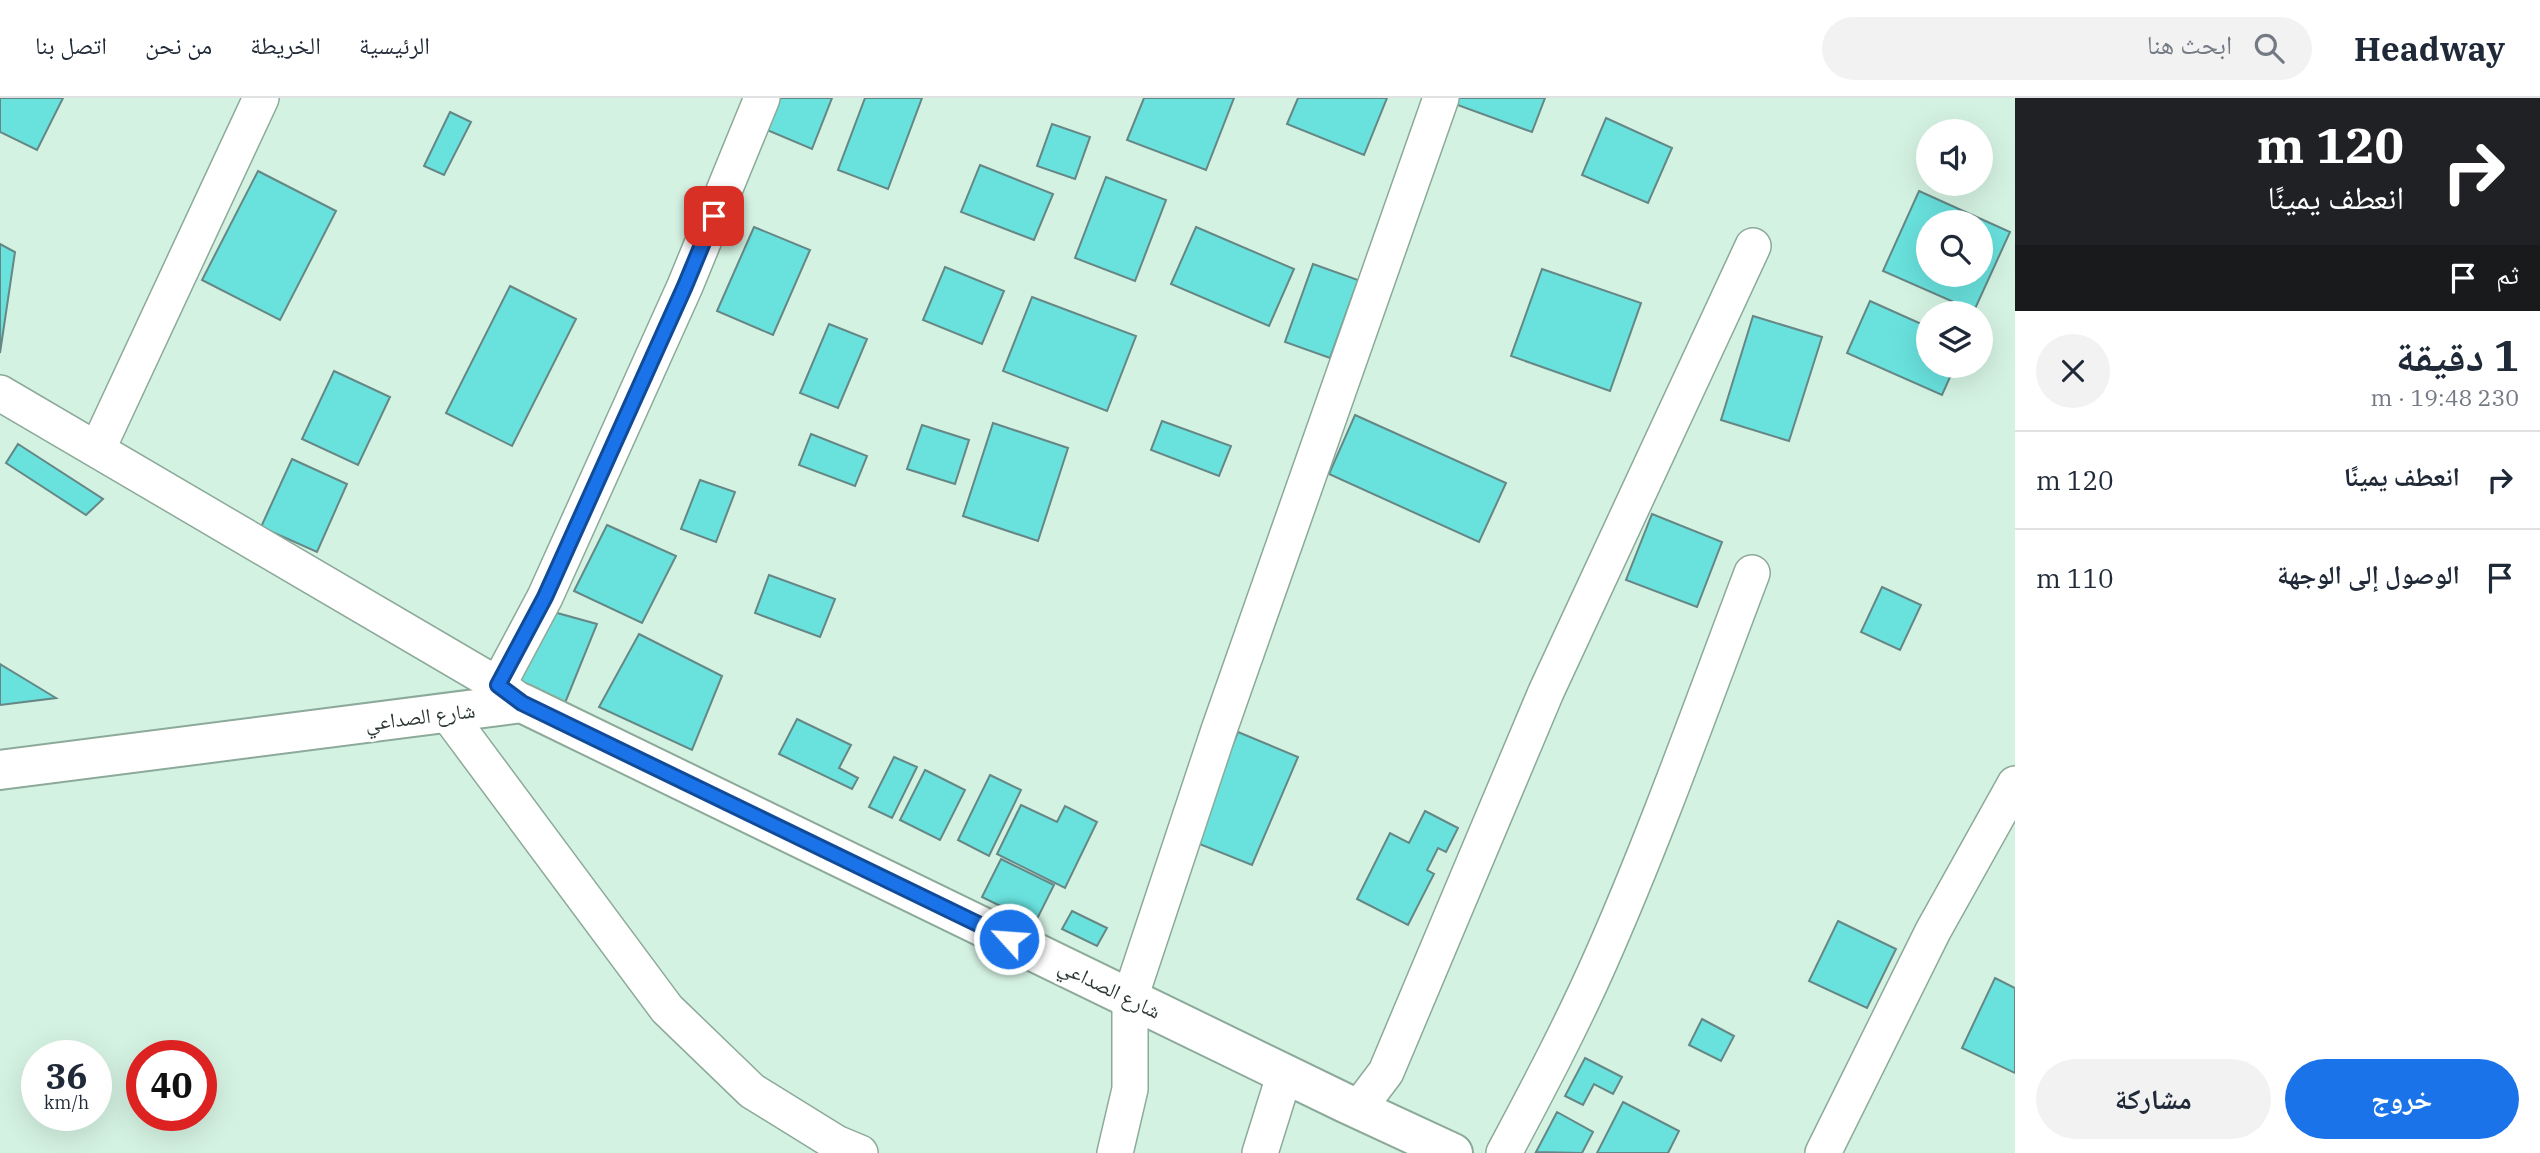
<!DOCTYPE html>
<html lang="ar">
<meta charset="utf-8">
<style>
:root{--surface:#fff;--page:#f2f2f3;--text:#1f2937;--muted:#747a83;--line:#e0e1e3;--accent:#1a73e8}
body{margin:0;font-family:"IBM Plex Serif","Noto Naskh Arabic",serif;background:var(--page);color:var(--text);direction:rtl;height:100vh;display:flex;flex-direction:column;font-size:26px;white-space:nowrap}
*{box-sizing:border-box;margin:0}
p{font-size:23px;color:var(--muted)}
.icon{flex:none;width:38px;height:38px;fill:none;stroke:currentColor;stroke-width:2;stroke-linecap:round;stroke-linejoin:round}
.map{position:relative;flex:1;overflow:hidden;direction:ltr}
.drawer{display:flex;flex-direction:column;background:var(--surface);width:525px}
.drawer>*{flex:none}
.banner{background:#202124;color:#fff;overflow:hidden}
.fabs{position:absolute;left:1916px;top:21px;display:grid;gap:14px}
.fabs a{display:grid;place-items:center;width:77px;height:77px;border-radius:50%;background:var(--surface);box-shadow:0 7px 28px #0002;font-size:35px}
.speed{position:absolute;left:21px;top:942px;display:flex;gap:14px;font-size:35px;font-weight:700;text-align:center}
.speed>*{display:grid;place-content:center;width:91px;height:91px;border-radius:50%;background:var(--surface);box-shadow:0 7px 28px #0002;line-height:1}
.speed small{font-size:18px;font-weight:400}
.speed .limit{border:10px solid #d22;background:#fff;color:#111}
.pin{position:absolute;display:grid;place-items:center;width:60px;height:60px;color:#fff;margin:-30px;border-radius:14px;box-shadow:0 4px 10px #0006}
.me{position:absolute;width:77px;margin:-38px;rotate:296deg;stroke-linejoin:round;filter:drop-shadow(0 0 5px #0008)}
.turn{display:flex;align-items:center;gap:24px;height:147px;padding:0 21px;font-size:32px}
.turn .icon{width:91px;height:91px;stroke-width:2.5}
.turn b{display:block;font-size:49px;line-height:60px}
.then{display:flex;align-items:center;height:66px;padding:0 21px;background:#0003;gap:14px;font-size:26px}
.round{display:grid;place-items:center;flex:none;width:74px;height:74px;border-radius:37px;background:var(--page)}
.overview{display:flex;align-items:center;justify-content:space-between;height:119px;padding:0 21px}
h1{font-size:42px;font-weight:700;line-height:52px}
.button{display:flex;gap:14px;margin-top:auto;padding:14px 21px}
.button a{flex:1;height:80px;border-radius:42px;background:var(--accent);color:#fff;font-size:28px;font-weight:700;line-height:80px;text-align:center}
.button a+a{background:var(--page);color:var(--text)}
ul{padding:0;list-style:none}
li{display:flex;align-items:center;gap:21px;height:98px;padding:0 21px;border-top:2px solid var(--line)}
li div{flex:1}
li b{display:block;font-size:26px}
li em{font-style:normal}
header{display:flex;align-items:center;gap:42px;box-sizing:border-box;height:98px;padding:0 35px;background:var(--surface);border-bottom:2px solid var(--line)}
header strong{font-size:33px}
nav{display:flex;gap:38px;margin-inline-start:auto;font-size:24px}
.search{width:490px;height:63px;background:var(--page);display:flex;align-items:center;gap:18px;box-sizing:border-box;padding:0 24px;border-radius:38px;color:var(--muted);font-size:26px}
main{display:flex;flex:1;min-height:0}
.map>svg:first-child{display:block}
.building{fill:#69e1dd;stroke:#658785;stroke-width:2;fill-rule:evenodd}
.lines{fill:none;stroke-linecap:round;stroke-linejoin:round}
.minor-casing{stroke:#8ca999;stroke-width:38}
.tertiary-casing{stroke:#8ca999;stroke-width:42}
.minor{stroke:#fff;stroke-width:35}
.tertiary{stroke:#fff;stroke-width:38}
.route-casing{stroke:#114b97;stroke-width:18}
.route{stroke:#1a73e8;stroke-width:12}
.labels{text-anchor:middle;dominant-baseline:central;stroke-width:6;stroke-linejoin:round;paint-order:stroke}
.street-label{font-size:21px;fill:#2d3933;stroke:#fff}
</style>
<header>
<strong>Headway</strong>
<div class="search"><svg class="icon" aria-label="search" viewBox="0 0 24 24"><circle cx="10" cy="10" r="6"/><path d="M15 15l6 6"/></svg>ابحث هنا</div>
<nav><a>الرئيسية</a><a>الخريطة</a><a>من نحن</a><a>اتصل بنا</a></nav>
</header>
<main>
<section class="drawer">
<div class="banner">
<div class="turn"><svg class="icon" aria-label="right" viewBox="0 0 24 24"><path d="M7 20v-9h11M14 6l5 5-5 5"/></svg><div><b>120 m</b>انعطف يمينًا</div></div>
<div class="then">ثم<svg class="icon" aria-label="arrive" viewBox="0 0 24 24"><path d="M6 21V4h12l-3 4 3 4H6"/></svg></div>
</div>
<div class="overview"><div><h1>1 دقيقة</h1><p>230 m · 19:48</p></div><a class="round"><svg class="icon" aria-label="close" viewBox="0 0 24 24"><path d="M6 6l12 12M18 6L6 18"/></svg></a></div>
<ul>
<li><svg class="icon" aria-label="right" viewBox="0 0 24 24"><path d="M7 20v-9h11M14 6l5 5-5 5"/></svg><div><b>انعطف يمينًا</b></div><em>120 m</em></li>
<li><svg class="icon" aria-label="arrive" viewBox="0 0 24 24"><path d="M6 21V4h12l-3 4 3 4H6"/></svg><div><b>الوصول إلى الوجهة</b></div><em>110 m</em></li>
</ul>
<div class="button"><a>خروج</a><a>مشاركة</a></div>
</section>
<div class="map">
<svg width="2015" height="1055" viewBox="0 0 2015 1055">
<rect width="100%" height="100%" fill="#d4f2e2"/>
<path class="building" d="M0,0H63L37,52L0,34Z
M780,0H832L812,51L767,32Z
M865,0H922L888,91L838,72Z
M1144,0H1234L1206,72L1127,42Z
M1298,0H1387L1364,57L1287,26Z
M1454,0H1545L1532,34L1452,5Z
M450,14L471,24L444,77L424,68Z
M1606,20L1672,50L1648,105L1582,77Z
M1052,26L1090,39L1075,81L1037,68Z
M980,67L1053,96L1034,142L961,114Z
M258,73L336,113L280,222L202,182Z
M1106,79L1166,102L1135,183L1075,160Z
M1919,93L2010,134L1974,213L1883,173ZM1928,124H1981V177H1928Z
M754,129L810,152L773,237L717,213Z
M1196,129L1294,171L1269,228L1171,186Z
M0,146L15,154L0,255Z
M1313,166L1358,182L1330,260L1285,244Z
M945,169L1004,193L982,246L923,222Z
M1542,171L1641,205L1610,293L1511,258Z
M510,188L576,221L512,348L446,315Z
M1032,199L1136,238L1107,313L1003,273Z
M1870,203L1928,229V268H1955L1942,297L1847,255Z
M1753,218L1822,239L1789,343L1721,322Z
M829,226L867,241L838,310L800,295Z
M334,273L390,299L358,367L302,341Z
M1355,317L1506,385L1479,444L1329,376Z
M1162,323L1231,348L1219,378L1151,352Z
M993,325L1068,350L1038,443L963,418Z
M922,327L969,342L955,386L907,371Z
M811,336L867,358L855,388L799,367Z
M18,346L103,401L86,417L6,365Z
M292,361L347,386L317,454L261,429Z
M700,382L735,394L716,444L681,431Z
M1652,416L1722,444L1697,509L1626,482Z
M607,427L676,458L642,525L574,493Z
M769,477L835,501L820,539L755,515Z
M1882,489L1921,507L1900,552L1861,534Z
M550,513L597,526L565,605L515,587Z
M639,536L722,578L692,652L599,609Z
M0,566L56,600L0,607Z
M797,621L851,647L839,670L858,680L852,691L779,656Z
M1238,634L1298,659L1252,767L1192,743Z
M894,659L917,669L892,720L869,709Z
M925,672L965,692L940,742L900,722Z
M990,677L1021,692L989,758L958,742Z
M1021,707L1057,724L1065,708L1097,724L1065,790L997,756Z
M1425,713L1458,730L1446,754L1438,750L1427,772L1434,776L1408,827L1357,801L1390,735L1409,745Z
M1001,761L1054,787L1035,825L982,799Z
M1072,813L1107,830L1097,848L1062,831Z
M1838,823L1896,851L1867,910L1809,883Z
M1995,880L2015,890V975L1962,950Z
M1702,921L1734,938L1721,963L1689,947Z
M1585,960L1622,979L1613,996L1594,986L1583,1007L1565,998Z
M1623,1004L1679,1033L1668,1055H1597Z
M1557,1014L1593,1034L1582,1055L1536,1054Z"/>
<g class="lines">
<g class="minor-casing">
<path id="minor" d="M0,295L498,587L518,602
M97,352L261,0
M498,587L545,499L685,188L762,0
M447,615L667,911L752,993L836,1045L860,1055
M1358,1011L1386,974L1546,594L1753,148
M1115,1055L1130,991V900L1219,632L1441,0
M1260,1055L1285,975
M1504,1055C1538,991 1572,927 1601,861C1657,734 1703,604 1752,475
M1823,1055L1933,833L2015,686"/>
</g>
<g class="tertiary-casing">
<path id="tertiary" d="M0,672L522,605L1345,1005L1453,1055"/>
</g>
<use href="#minor" class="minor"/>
<use href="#tertiary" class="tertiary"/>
</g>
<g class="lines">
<g class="route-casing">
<path id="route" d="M714,118L685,188L545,499L498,587L522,605L1009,841"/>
</g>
<use href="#route" class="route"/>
</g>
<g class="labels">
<g class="street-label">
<text transform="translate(420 618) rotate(-7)">شارع الصداعي</text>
<text transform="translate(1110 890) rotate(26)">شارع الصداعي</text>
</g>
</g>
</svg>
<div class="fabs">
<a><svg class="icon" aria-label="sound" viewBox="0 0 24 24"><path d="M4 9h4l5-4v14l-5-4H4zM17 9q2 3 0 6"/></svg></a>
<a><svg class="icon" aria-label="search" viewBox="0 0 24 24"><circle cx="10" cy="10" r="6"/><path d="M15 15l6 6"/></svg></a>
<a><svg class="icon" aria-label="layers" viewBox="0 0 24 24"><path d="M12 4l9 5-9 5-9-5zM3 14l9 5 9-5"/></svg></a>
</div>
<div class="speed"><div>36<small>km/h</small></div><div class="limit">40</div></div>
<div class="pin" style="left:714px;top:118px;background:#d93025"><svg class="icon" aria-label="arrive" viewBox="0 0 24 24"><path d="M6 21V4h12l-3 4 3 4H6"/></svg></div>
<svg class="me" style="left:1009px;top:841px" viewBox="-20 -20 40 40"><circle r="17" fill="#1a73e8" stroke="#fff" stroke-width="3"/><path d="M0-11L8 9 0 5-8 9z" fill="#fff"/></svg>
</div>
</main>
